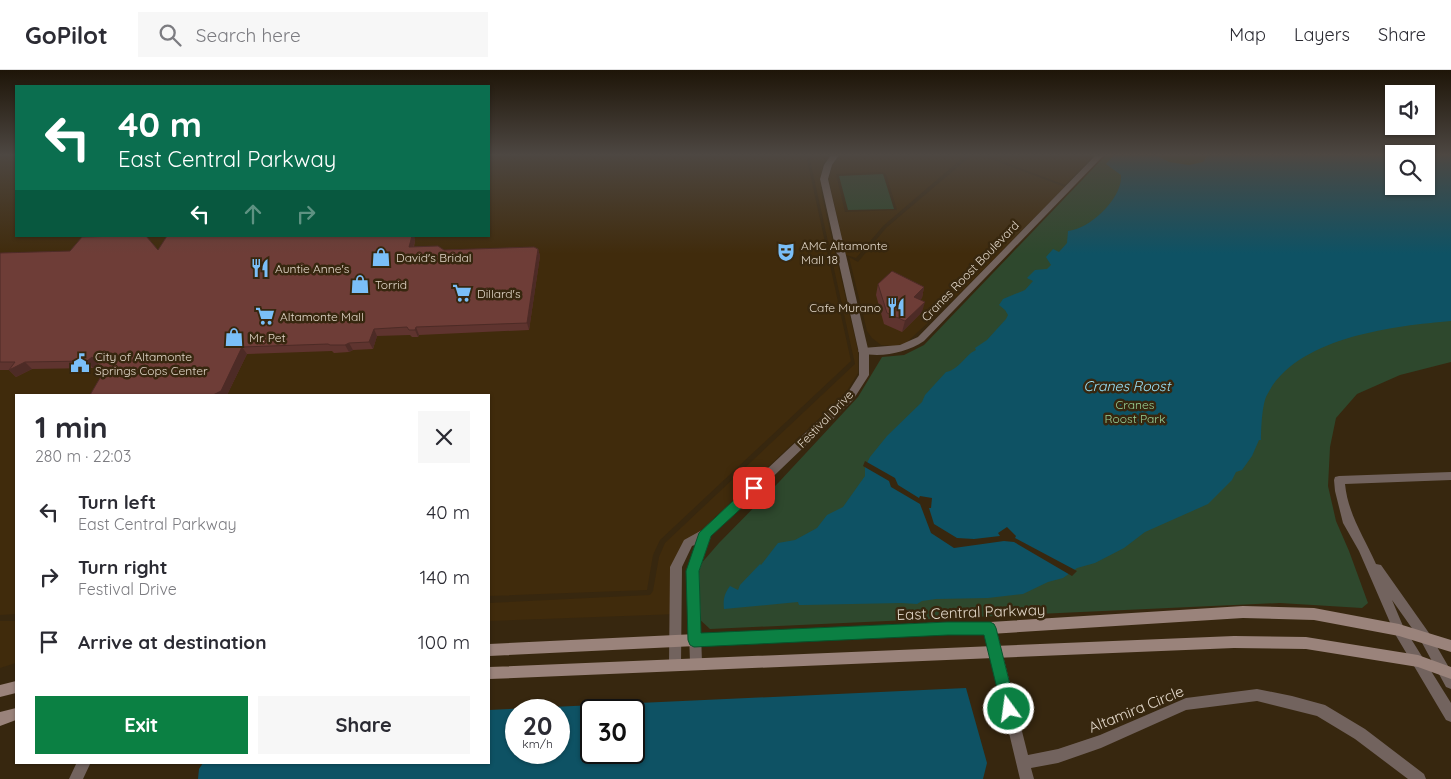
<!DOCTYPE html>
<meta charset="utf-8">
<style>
:root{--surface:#fff;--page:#f7f7f7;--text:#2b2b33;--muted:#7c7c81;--line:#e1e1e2;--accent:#0b8043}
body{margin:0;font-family:Quicksand,sans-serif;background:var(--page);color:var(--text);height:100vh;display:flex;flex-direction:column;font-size:19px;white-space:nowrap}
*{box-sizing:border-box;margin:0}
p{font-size:16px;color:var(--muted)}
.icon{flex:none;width:28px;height:28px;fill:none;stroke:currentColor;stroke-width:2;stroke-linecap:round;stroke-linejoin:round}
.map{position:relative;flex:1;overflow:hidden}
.drawer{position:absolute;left:15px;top:324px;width:475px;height:370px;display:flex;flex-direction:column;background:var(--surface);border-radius:0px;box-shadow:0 1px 4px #0004}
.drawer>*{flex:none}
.banner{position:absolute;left:15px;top:15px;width:475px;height:152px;border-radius:0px;box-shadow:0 1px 4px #0004;background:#0b6e4f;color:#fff;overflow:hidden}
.tools{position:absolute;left:1385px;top:15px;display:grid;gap:10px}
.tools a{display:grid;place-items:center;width:50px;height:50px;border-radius:0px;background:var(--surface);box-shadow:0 1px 4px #0004;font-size:25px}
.speed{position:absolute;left:505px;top:629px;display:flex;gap:10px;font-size:25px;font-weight:700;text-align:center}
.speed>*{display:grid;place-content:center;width:65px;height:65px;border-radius:50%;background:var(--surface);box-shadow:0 1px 4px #0004;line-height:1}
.speed small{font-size:12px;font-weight:400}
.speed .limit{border:2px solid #111;border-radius:8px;background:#fff;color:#111}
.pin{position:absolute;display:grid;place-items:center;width:42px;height:42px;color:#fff;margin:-21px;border-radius:10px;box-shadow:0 2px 8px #0006}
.me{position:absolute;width:55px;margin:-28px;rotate:346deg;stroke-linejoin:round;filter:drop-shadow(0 0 4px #0008)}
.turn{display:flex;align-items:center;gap:18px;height:105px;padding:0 20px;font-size:22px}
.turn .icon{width:65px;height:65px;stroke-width:2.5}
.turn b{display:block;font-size:35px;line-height:42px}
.lanes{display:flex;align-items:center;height:48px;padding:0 20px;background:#0003;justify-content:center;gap:25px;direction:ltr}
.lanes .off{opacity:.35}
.round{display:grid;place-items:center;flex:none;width:52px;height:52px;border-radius:0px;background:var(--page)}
.head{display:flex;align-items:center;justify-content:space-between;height:85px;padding:0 20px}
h1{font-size:30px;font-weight:700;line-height:38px}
.action{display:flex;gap:10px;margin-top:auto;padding:10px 20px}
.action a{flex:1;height:58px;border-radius:0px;background:var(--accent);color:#fff;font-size:20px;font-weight:700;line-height:58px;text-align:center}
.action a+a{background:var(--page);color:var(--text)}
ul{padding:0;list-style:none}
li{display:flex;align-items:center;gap:15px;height:65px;padding:0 20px}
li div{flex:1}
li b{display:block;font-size:19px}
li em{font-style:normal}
header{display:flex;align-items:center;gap:30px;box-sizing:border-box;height:70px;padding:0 25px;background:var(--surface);border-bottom:1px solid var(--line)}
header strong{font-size:24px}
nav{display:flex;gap:28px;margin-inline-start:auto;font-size:18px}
.search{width:350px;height:45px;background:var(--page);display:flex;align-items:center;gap:12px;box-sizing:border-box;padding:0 18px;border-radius:0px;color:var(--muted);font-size:19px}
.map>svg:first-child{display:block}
.built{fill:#402b0c;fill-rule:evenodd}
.green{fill:#2e482d}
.water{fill:#0e5264;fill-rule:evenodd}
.pier{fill:#37270f}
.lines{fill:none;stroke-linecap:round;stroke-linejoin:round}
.minor{fill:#72635e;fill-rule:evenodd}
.tertiary{fill:#72635e;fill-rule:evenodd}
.secondary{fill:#9a837b;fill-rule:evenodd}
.wall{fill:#5f342f}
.shaded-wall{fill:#4d2b26}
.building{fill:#6e3d37;stroke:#4d2b26}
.route{fill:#0b8043;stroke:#07532c}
.labels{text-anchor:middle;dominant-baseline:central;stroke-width:5;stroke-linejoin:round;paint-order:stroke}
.poi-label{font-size:12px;fill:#e1d6c8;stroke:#37270f;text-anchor:start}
.street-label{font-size:12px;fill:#e1d6c8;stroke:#37270f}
.park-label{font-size:12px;fill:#99d096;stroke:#37270f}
.water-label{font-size:14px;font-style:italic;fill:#9ae3fb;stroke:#37270f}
.near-street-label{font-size:15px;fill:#e1d6c8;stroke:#37270f}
</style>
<header>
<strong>GoPilot</strong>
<div class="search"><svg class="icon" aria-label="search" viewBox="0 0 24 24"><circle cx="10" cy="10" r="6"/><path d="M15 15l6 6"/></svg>Search here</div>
<nav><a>Map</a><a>Layers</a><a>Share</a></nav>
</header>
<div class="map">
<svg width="1451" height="709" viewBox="0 0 1451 709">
<rect width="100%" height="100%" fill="#37270f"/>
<path class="built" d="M0,85H16V166H489V85H813L807,90L851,291L660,470L653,485L647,520L489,526V325H16V544L0,545Z
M818,85H829L823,94L820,109L822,126L858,281V303L845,324L695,466L681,491L678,544L489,551V533L650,525L653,521L659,487L665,473L855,294L810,90Z
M841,85H966L883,156L856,188L846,185L829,110L832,96ZM882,102L886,104L897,140L845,142L836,104Z
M972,85H980L1065,117L959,224L906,273L896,276L881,275L872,268L867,261L849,187L858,192L886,158Z
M986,85H1094L1065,115Z
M0,551H16V593L0,598Z"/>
<path class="green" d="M1106,85H1394V116H1426V85H1451V292L1400,305L1357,324L1336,348L1330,377L1328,416L1336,451L1349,481L1368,533L1362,538L1280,533L710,559L696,546L699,496L719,473L779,412L858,327L882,287L904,285L924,275Z
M883,104L894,139L848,140L839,106Z"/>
<path class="water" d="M1114,85H1156L1169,92L1189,95L1203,92L1208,85H1394V116H1426V85H1451V251C1394,256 1296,267 1267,325C1262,334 1261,359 1261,370H1259L1252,386L1242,400L1236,402L1232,410L1208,434L1145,462L1124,478L1095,493L1077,498L1063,508L1048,512L1023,524L988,528L936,529L922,531L917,534L901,533L804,535H799L798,532L724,539C723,530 724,524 730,516L738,520L740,515L760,494L761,495L778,473L795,470L817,458L827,445L843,437L865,406V397L870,387L887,366L922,332L925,325L946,302C959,300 966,284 976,280L975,278L987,270L1006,249L1008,245L1005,240L999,235L1003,229L1025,220L1033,211L1027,208L1035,200L1047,199L1051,195L1046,187L1053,179L1059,182L1067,173L1068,161C1090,159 1123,128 1121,105L1106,94Z
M966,618L987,693L983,709H198L199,699L203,693L489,692V640ZM516,640H559V682H516ZM591,640H634V682H591Z"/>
<path class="pier" d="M865,391L895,408L898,415L919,428L920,426L932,428L931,438H929L934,454L957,468L974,469L1000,466L998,463L1007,457L1016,466L1015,468L1077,501L1072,506L1014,472L1004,471L954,478L931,463L920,434L891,417L889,411L863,396Z"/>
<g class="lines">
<path class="minor" d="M1096,85H1104L924,271C906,283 881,288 860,283L858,281L860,279L863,278L900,275L918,267Z
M1451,402V410L1345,414C1348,444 1364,467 1376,494L1381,495L1429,563L1451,601V619L1446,617L1421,571L1392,530L1403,556L1451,633V652L1446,650L1395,564L1359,481L1343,453L1335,421L1334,410L1335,407L1339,406Z
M990,552L994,554L996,558L1028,685L1058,679L1100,665L1186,628L1257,619L1292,626L1325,635L1365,659L1424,704L1426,709H1408L1355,669L1317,646L1257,631L1186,640L1101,678L1058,693L1031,698L1034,709H1020L984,558L986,554Z
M77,692H91L83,709H69Z"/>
<path class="tertiary" d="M831,85H839L832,95L828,109L869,283V305L853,330L711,466L699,501L702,593L700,597L696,599L692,597L690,593L687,501L697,474L692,476L682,497L681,594L679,598L675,600L671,598L669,594L670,497L684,470L702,460L847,324L859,305V283L820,109L824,95Z"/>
<path class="secondary" d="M1243,536L1314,538L1399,554L1451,570V582L1399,566L1314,550L1243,548L990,564H947L489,586V574L947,552H990Z
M1234,566L1306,567L1418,585L1451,597V609L1418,597L1306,579L1234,578L489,609V597Z
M16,611V623L0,627V615Z
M16,638V650L0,656V642Z"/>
</g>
<path class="wall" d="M167,166H414L415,171L414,177L444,180L538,179L540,186L529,260L419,265L418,267H412L410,265L377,266L373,279L353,280L349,282L334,283L332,281L247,284L227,325H90L104,301L98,294L93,298L32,299L16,307L9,300H0V183L158,180Z
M878,214L924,217L922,228L920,229L922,242L902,262L884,254L876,225Z"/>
<path class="shaded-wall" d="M412,166H414L415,171L411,184L409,177Z
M538,179L540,186L529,260L527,253Z
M924,217L922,228L912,238L914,227Z
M925,232L922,242L902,262L905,251Z
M416,257L419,265L418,267L415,260Z
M374,259L377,266L373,279L369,272Z
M349,273L353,280L349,282L345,275Z
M242,277L247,284L227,325H213Z
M92,287L98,294L93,298L87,291Z
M25,292L32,299L16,307L9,300Z"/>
<path class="building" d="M120,166H146L158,180L167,166H412L409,177L438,176L444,180L534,177L538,179L527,253L416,257L415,260H409L407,257L374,259L369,272L349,273L345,275H330L328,274L242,277L221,321L213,325H90L104,301L92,287L87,291L25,292L9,300L15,292H0V183L70,181L82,167Z
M892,201L924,217L914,227L925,232L905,251L887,243L878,214Z"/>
<linearGradient id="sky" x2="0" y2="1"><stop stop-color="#1e1508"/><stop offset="0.46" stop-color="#4d4742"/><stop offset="1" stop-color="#4d4742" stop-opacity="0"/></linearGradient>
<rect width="1451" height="184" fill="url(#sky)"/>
<path class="route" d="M754,413L759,415L761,418L759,422L711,466L699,501L701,563L948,552H990L994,554L996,558L1016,639L1014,644L1009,646L1004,644L1002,639L984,565H948L694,577L690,575L688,570L686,501L699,463L750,415Z"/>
<defs>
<g id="theatre-bare" transform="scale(1.5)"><path d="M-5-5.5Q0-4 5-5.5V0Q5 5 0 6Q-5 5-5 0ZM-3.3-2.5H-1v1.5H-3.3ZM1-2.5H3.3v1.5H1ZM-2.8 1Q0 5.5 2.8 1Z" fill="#7abff8" stroke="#37270f" stroke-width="2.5" paint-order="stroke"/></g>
<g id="shop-bare" transform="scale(1.5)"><path d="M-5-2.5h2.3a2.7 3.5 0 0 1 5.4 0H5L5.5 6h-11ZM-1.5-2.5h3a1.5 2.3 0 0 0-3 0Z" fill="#7abff8" stroke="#37270f" stroke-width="2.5" paint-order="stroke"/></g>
<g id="restaurant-bare" transform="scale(1.5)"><path d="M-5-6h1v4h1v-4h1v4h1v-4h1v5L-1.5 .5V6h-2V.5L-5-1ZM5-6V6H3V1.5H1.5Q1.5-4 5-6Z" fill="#7abff8" stroke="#37270f" stroke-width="2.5" paint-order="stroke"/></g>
<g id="supermarket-bare" transform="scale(1.5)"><path d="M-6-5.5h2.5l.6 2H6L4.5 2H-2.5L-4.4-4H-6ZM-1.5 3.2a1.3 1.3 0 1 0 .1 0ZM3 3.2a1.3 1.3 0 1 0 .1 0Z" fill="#7abff8" stroke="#37270f" stroke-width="2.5" paint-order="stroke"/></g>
<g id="civic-bare" transform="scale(1.5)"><path d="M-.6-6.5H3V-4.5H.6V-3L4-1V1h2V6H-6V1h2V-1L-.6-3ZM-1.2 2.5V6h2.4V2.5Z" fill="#7abff8" stroke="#37270f" stroke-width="2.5" paint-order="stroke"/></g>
</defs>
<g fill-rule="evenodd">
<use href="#theatre-bare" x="786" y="182"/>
<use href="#shop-bare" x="381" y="187"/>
<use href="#restaurant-bare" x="260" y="198"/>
<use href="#shop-bare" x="360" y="214"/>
<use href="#supermarket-bare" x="462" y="223"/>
<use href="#restaurant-bare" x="896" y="237"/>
<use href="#supermarket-bare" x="265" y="246"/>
<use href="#shop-bare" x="234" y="267"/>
<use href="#civic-bare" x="80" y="293"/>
</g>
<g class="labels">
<g class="poi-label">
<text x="801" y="175">AMC Altamonte<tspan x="801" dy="14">Mall 18</tspan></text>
<text x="396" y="187">David's Bridal</text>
<text x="275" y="198">Auntie Anne's</text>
<text x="375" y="214">Torrid</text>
<text x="477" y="223">Dillard's</text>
<text x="881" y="237" text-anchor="end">Cafe Murano</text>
<text x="280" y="246">Altamonte Mall</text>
<text x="249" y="267">Mr. Pet</text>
<text x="95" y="286">City of Altamonte<tspan x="95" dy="14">Springs Cops Center</tspan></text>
</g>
<g class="street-label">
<text transform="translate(970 201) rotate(-46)">Cranes Roost Boulevard</text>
<text transform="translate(825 349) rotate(-46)">Festival Drive</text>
</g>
<g class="park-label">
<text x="1135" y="334">Cranes<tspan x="1135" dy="14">Roost Park</tspan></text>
</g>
<g class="water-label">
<text x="1127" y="316">Cranes Roost</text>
</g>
<g class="near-street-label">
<text transform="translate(971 542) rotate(-2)">East Central Parkway</text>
<text transform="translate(1136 639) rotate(-22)">Altamira Circle</text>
</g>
</g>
</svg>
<div class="tools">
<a><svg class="icon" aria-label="sound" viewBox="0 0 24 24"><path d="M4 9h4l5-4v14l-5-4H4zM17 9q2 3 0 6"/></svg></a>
<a><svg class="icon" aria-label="search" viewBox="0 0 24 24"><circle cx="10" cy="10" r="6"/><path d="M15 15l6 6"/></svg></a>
</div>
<div class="speed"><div>20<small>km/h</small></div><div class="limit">30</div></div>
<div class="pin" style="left:754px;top:418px;background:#d93025"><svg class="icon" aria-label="arrive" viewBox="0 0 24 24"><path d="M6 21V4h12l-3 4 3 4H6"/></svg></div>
<svg class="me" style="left:1009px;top:639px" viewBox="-20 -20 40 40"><circle r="17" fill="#0b8043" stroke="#fff" stroke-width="3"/><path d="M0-11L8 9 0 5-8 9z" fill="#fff"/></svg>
<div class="banner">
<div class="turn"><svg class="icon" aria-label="left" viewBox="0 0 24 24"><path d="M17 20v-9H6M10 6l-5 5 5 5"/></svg><div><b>40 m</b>East Central Parkway</div></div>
<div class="lanes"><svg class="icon" aria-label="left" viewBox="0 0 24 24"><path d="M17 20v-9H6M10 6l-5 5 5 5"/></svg><svg class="icon off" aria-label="ahead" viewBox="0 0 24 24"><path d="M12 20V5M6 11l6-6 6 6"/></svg><svg class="icon off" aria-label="right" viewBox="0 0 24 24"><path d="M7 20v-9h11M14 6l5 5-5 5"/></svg></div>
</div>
<section class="drawer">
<div class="head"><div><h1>1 min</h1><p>280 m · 22:03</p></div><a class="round"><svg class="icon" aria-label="close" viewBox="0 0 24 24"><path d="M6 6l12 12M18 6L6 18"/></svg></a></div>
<ul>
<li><svg class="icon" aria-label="left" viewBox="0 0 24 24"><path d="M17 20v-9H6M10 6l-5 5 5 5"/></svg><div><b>Turn left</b><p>East Central Parkway</p></div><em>40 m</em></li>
<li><svg class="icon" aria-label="right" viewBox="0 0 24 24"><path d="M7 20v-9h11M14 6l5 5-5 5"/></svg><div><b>Turn right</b><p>Festival Drive</p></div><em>140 m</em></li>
<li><svg class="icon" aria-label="arrive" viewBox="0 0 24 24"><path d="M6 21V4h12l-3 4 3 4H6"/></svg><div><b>Arrive at destination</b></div><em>100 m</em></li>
</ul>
<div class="action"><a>Exit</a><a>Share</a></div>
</section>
</div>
